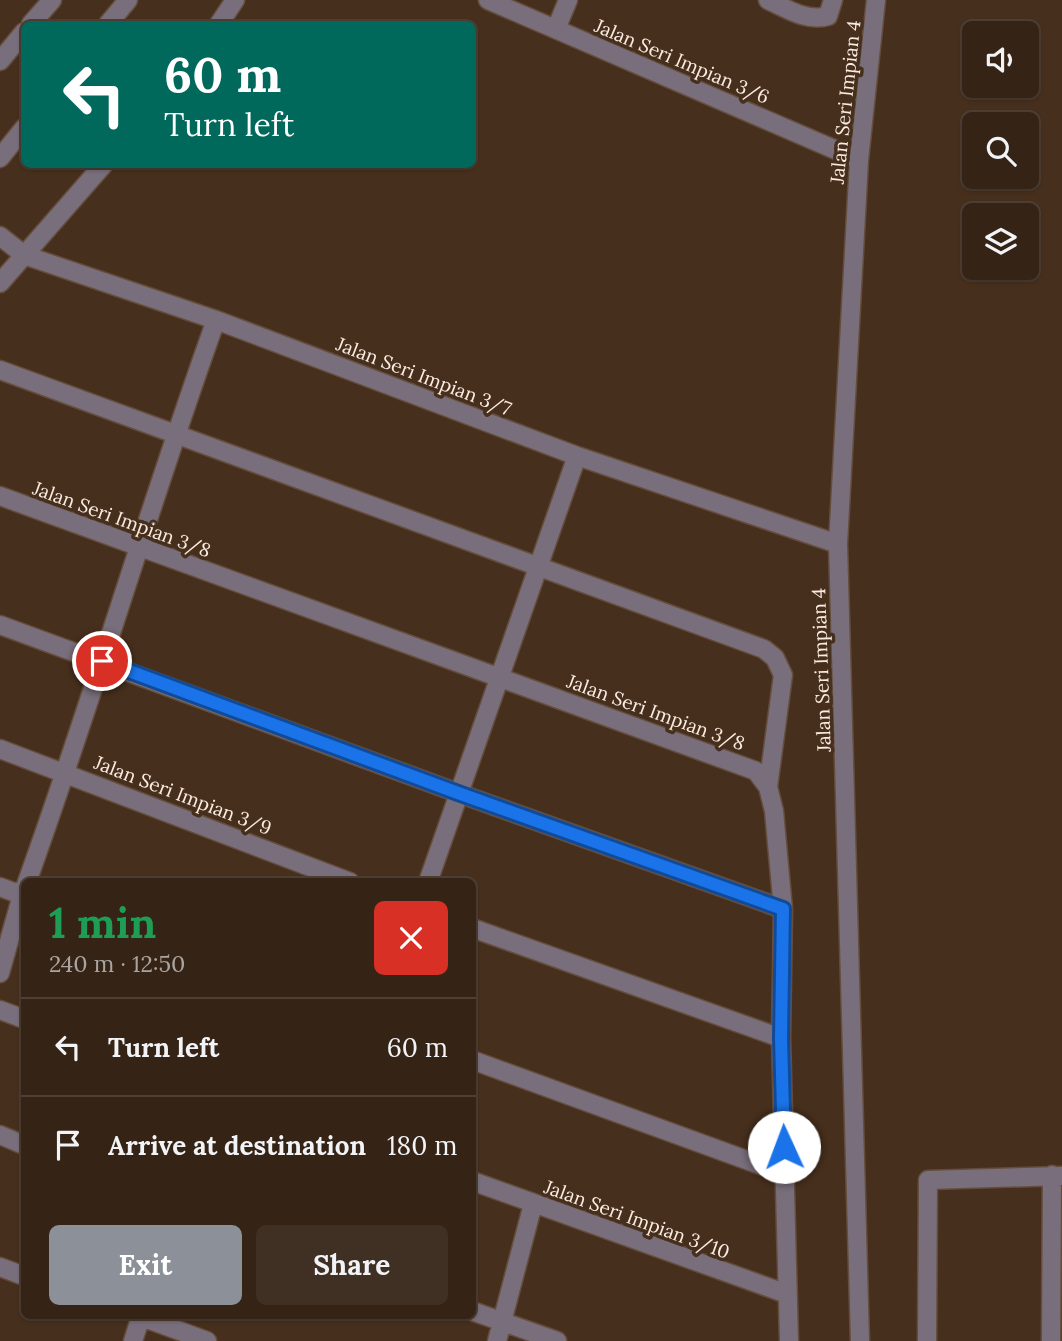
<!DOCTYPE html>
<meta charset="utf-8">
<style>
:root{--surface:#352316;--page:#402f23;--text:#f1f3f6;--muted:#aaa4a1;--line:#4f4035;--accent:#8c9099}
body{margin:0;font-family:Lora,serif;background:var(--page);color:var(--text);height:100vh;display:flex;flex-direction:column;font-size:26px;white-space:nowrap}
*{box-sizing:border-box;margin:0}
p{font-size:23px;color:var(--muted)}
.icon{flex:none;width:38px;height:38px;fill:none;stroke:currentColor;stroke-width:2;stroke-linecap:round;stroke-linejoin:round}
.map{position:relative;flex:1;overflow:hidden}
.panel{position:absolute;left:21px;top:878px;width:455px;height:441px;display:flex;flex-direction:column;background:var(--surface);border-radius:10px;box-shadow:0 2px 5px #0004,0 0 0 2px var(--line)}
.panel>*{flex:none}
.top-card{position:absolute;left:21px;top:21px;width:455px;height:147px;border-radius:10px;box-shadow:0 2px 5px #0004,0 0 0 2px var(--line);background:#00695c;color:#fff;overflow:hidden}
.fabs{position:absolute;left:962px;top:21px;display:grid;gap:14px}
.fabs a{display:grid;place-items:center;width:77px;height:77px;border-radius:10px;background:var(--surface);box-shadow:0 2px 5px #0004,0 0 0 2px var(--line);font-size:35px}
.pin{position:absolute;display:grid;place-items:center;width:60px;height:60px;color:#fff;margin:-30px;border:4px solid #fff;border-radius:50%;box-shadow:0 2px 7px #0007}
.me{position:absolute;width:77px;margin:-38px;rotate:358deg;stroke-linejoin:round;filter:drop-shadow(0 0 5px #0008)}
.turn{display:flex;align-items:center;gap:24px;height:147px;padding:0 28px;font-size:32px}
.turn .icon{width:91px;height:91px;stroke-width:2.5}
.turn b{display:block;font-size:49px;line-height:60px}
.round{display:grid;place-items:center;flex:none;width:74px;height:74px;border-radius:10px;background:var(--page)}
.headline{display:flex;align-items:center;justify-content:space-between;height:119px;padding:0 28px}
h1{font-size:42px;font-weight:700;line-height:52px;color:#1e9e55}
.primary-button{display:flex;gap:14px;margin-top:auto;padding:14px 28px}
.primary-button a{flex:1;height:80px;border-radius:10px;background:var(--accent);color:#fff;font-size:28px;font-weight:700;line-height:80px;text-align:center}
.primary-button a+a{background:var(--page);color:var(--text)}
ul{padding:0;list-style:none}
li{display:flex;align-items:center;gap:21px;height:98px;padding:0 28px;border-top:2px solid var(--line)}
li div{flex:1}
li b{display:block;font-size:26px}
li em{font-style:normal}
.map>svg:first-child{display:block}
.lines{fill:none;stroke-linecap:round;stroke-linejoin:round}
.minor-casing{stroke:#644d3c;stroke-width:21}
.minor{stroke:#796e7b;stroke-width:18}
.route-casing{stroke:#114b97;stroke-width:18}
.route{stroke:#1a73e8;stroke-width:12}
.labels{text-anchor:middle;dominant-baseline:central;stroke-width:7;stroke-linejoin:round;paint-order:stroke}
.street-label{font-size:19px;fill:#fbebe0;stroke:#472f1d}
</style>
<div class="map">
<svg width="1062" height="1341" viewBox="0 0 1062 1341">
<rect width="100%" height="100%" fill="#472f1d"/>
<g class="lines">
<g class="minor-casing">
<path id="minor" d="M488,0L859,160
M768,0C787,9 807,22 828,16L833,0
M31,24L52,0
M108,24L128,0
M219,24L235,0
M556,29L568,0
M0,61L24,32
M0,158L24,128
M0,236L24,255L216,320L577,456L838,544
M0,283L104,164
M0,370L764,649L775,658L783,675L768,787
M0,496L756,771L768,787L774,811L783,909L781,1038L789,1341
M0,625L458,793L783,909
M0,749L350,882
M27,882C94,696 149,506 216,320
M428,882L577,456
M0,887L24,896
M472,928L781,1038
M0,973L24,888
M0,1010L24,1019
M472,1060L785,1174
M0,1135L24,1145
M472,1181L787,1294
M0,1267L24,1276
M472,1311L557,1341
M139,1316L207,1341
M133,1341L141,1316
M497,1341L533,1204
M860,1341L838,544L859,160L876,0
M927,1341L928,1180L1062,1176
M1051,1341L1052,1175"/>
</g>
<use href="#minor" class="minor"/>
</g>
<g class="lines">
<g class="route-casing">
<path id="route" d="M102,661L458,793L783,909L781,1038L784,1147"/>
</g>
<use href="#route" class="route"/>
</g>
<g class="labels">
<g class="street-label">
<text transform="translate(682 61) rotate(23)">Jalan Seri Impian 3/6</text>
<text transform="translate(845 102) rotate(-84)">Jalan Seri Impian 4</text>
<text transform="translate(424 376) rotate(21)">Jalan Seri Impian 3/7</text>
<text transform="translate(122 519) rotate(20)">Jalan Seri Impian 3/8</text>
<text transform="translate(821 670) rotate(-92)">Jalan Seri Impian 4</text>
<text transform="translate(656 712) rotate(20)">Jalan Seri Impian 3/8</text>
<text transform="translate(183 795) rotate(21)">Jalan Seri Impian 3/9</text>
<text transform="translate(637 1219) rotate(20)">Jalan Seri Impian 3/10</text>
</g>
</g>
</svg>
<div class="fabs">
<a><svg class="icon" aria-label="sound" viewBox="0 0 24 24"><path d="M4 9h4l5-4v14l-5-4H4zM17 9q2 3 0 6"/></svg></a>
<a><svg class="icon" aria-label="search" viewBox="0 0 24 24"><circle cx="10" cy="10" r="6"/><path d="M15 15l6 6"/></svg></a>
<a><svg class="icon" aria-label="layers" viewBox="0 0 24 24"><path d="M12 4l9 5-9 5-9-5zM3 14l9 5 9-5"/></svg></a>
</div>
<div class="pin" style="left:102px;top:661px;background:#d93025"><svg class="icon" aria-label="arrive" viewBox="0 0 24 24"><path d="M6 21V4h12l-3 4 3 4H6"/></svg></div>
<svg class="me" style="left:784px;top:1147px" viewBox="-20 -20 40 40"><circle r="19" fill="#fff"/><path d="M0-13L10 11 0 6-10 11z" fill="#1a73e8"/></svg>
<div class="top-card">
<div class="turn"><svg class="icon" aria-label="left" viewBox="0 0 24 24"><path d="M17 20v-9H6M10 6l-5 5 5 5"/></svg><div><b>60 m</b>Turn left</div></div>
</div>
<section class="panel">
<div class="headline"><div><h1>1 min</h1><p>240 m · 12:50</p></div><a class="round" style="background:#d93025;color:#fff"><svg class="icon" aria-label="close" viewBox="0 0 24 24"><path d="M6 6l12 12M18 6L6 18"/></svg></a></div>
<ul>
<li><svg class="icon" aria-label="left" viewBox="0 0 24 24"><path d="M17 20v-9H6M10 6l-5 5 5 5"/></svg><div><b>Turn left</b></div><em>60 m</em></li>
<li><svg class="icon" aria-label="arrive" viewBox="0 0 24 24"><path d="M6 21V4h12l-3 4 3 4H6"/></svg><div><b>Arrive at destination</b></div><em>180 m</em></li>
</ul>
<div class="primary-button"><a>Exit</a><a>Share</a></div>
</section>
</div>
